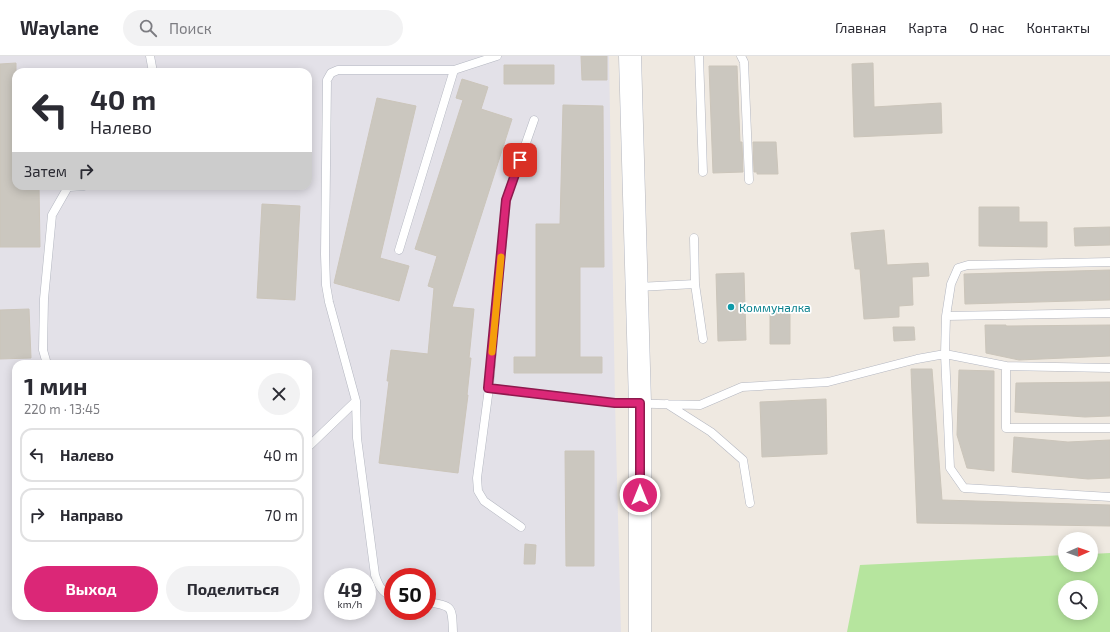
<!DOCTYPE html>
<html lang="ru">
<meta charset="utf-8">
<style>
:root{--surface:#fff;--page:#f2f2f3;--text:#2b2b33;--muted:#7c7c81;--line:#e1e1e2;--accent:#db2777}
body{margin:0;font-family:"Exo 2",sans-serif;background:var(--page);color:var(--text);height:100vh;display:flex;flex-direction:column;font-size:15px;white-space:nowrap}
*{box-sizing:border-box;margin:0}
p{font-size:13px;color:var(--muted)}
.icon{flex:none;width:22px;height:22px;fill:none;stroke:currentColor;stroke-width:2;stroke-linecap:round;stroke-linejoin:round}
.map{position:relative;flex:1;overflow:hidden}
.drawer{position:absolute;left:12px;top:304px;width:300px;height:260px;display:flex;flex-direction:column;background:var(--surface);border-radius:12px;box-shadow:0 2px 10px #0003}
.drawer>*{flex:none}
.top-card{position:absolute;left:12px;top:12px;width:300px;height:122px;border-radius:12px;box-shadow:0 2px 10px #0003;background:#fff;color:var(--text);overflow:hidden}
.needle{width:26px;rotate:88deg}
.fabs{position:absolute;left:1058px;top:476px;display:grid;gap:8px}
.fabs a{display:grid;place-items:center;width:40px;height:40px;border-radius:50%;background:var(--surface);box-shadow:0 2px 10px #0003;font-size:20px}
.speed{position:absolute;left:324px;top:512px;display:flex;gap:8px;font-size:20px;font-weight:700;text-align:center}
.speed>*{display:grid;place-content:center;width:52px;height:52px;border-radius:50%;background:var(--surface);box-shadow:0 2px 10px #0003;line-height:1}
.speed small{font-size:10px;font-weight:400}
.speed .limit{border:6px solid #d22;background:#fff;color:#111}
.pin{position:absolute;display:grid;place-items:center;width:34px;height:34px;color:#fff;margin:-17px;border-radius:8px;box-shadow:0 2px 6px #0006}
.me{position:absolute;width:44px;margin:-22px;rotate:0deg;stroke-linejoin:round;filter:drop-shadow(0 0 3px #0008)}
.turn{display:flex;align-items:center;gap:14px;height:84px;padding:0 12px;font-size:18px}
.turn .icon{width:52px;height:52px;stroke-width:2.5}
.turn b{display:block;font-size:28px;line-height:34px}
.then{display:flex;align-items:center;height:38px;padding:0 12px;background:#0003;gap:8px;font-size:15px}
.round{display:grid;place-items:center;flex:none;width:42px;height:42px;border-radius:21px;background:var(--page)}
.headline{display:flex;align-items:center;justify-content:space-between;height:68px;padding:0 12px}
h1{font-size:24px;font-weight:700;line-height:30px}
.action{display:flex;gap:8px;margin-top:auto;padding:8px 12px}
.action a{flex:1;height:46px;border-radius:24px;background:var(--accent);color:#fff;font-size:16px;font-weight:700;line-height:46px;text-align:center}
.action a+a{background:var(--page);color:var(--text)}
ul{padding:0;list-style:none}
li{display:flex;align-items:center;gap:12px;height:54px;margin:0 8px 6px;padding:0 4px;border:2px solid var(--line);border-radius:12px}
li div{flex:1}
li b{display:block;font-size:15px}
li em{font-style:normal}
header{display:flex;align-items:center;gap:24px;box-sizing:border-box;height:56px;padding:0 20px;background:var(--surface);border-bottom:1px solid var(--line)}
header strong{font-size:19px}
nav{display:flex;gap:22px;margin-inline-start:auto;font-size:14px}
.search{width:280px;height:36px;background:var(--page);display:flex;align-items:center;gap:10px;box-sizing:border-box;padding:0 14px;border-radius:22px;color:var(--muted);font-size:15px}
.map>svg:first-child{display:block}
.industrial{fill:#e3e1e8;fill-rule:evenodd}
.green{fill:#b6e59e;fill-rule:evenodd}
.building{fill:#cbc7bf;stroke:#cbc5ba}
.lines{fill:none;stroke-linecap:round;stroke-linejoin:round}
.lane-casing{stroke:#b4b7c1;stroke-width:9}
.secondary-casing{stroke:#b4b7c1;stroke-width:23}
.lane{stroke:#fff;stroke-width:8}
.secondary{stroke:#fff;stroke-width:22}
.route-casing{stroke:#8e194d;stroke-width:10}
.route{stroke:#db2777;stroke-width:7}
.slow{stroke:#f59e0b;stroke-width:7}
.culture-dot{fill:#0f9aa8;stroke:#fff;stroke-width:1.5}
.labels{text-anchor:middle;dominant-baseline:central;stroke-width:3.5;stroke-linejoin:round;paint-order:stroke}
.culture-label{font-size:12px;fill:#0d838f;stroke:#fff;text-anchor:start}
</style>
<header>
<strong>Waylane</strong>
<div class="search"><svg class="icon" aria-label="search" viewBox="0 0 24 24"><circle cx="10" cy="10" r="6"/><path d="M15 15l6 6"/></svg>Поиск</div>
<nav><a>Главная</a><a>Карта</a><a>О нас</a><a>Контакты</a></nav>
</header>
<div class="map">
<svg width="1110" height="576" viewBox="0 0 1110 576">
<rect width="100%" height="100%" fill="#efe9e1"/>
<path class="industrial" d="M0,0H609L615,347L621,576H0ZM16,16H308V130H16ZM16,308H308V560H16ZM333,521H367V555H333ZM393,521H427V555H393Z"/>
<path class="green" d="M1110,497V576H847L860,509L1065,499V509H1091V498ZM1065,531H1091V557H1065Z"/>
<path class="building" d="M581,0H607V24H582Z
M16,7V130H39L40,191H0V8Z
M873,7L874,51L941,47L942,77L854,81L852,8Z
M504,9H554V28H504Z
M709,10H737L740,86H742L743,116L713,117Z
M462,23L488,31L481,53L512,63L452,251L474,253L469,302H471L467,339H468L458,417L379,407L389,325H387L391,294L428,298L434,232L428,230L437,200L415,193L463,44L456,42Z
M377,42L416,50L380,202L409,210L399,245L334,227Z
M563,49L603,50L604,211H580V301H602V317H514V301H536V168H560Z
M753,86H776L778,118H757V116H754Z
M262,148L300,150L295,244L257,242Z
M979,151H1019V166H1047V191L979,190Z
M1110,171V189L1075,190L1074,172Z
M884,174L887,209L928,207L929,220L912,221L913,249L899,250V261L864,263L860,213H855L851,177Z
M1110,214V244L965,248L964,218Z
M744,217L746,284L718,285L716,218Z
M770,252H790V288H770Z
M29,253L31,302L0,303V254Z
M985,269H1006V270L1110,269V300L1019,304L986,297Z
M893,271H914L915,284L894,285Z
M911,313H932L942,444L1110,449V470L917,467Z
M959,314L994,315V415L967,412L957,379Z
M1110,326V360L1085,361L1015,356L1016,327Z
M826,343L827,398L762,401L760,346Z
M1014,381L1068,386L1110,384V422L1088,423L1012,416Z
M565,395H594V510H566Z
M525,488L536,489L535,508H524Z"/>
<g class="lines">
<g class="lane-casing">
<path id="lane" d="M150,0L153,16
M699,0L703,116
M741,0L744,6L749,124
M534,64L506,144L489,332L615,347L700,349L742,331L828,326L917,303L945,298L946,260
M694,182L695,228L703,283
M399,194L454,14
M1110,206L968,209L958,212L951,228L946,260L1110,257
M638,231L695,228
M47,308L43,294L44,243L52,159L68,131L84,130
M1006,310L1110,312
M489,332L477,422L478,435L484,445L521,471
M356,345L357,382L375,519C378,528 382,538 393,540
M667,348L711,376L743,404L750,447
M1110,372H1006V310L945,298L950,412L964,432L1110,441
M308,391L356,345L329,246L326,229L325,198L327,24L331,17L338,14H454L497,0
M427,546C453,550 452,550 453,576"/>
</g>
<g class="secondary-casing">
<path id="secondary" d="M630,0L640,347V576"/>
</g>
<use href="#lane" class="lane"/>
<use href="#secondary" class="secondary"/>
</g>
<g class="lines">
<g class="route-casing">
<path id="route" d="M520,104L506,144L488,332L615,347H640V439"/>
</g>
<use href="#route" class="route"/>
<path class="slow" d="M492,296L501,201"/>
</g>
<circle class="culture-dot" cx="731" cy="251" r="4"/>
<g class="labels">
<g class="culture-label">
<text x="739" y="251">Коммуналка</text>
</g>
</g>
</svg>
<div class="fabs">
<a><svg class="needle" viewBox="-14 -14 28 28"><path d="M0-13l5 13h-10z" fill="#e53935"/><path d="M0 13l5-13h-10z" fill="#7c7c81"/></svg></a>
<a><svg class="icon" aria-label="search" viewBox="0 0 24 24"><circle cx="10" cy="10" r="6"/><path d="M15 15l6 6"/></svg></a>
</div>
<div class="speed"><div>49<small>km/h</small></div><div class="limit">50</div></div>
<div class="pin" style="left:520px;top:104px;background:#d93025"><svg class="icon" aria-label="arrive" viewBox="0 0 24 24"><path d="M6 21V4h12l-3 4 3 4H6"/></svg></div>
<svg class="me" style="left:640px;top:439px" viewBox="-20 -20 40 40"><circle r="17" fill="#db2777" stroke="#fff" stroke-width="3"/><path d="M0-11L8 9 0 5-8 9z" fill="#fff"/></svg>
<div class="top-card">
<div class="turn"><svg class="icon" aria-label="left" viewBox="0 0 24 24"><path d="M17 20v-9H6M10 6l-5 5 5 5"/></svg><div><b>40 m</b>Налево</div></div>
<div class="then">Затем<svg class="icon" aria-label="right" viewBox="0 0 24 24"><path d="M7 20v-9h11M14 6l5 5-5 5"/></svg></div>
</div>
<section class="drawer">
<div class="headline"><div><h1>1 мин</h1><p>220 m · 13:45</p></div><a class="round"><svg class="icon" aria-label="close" viewBox="0 0 24 24"><path d="M6 6l12 12M18 6L6 18"/></svg></a></div>
<ul>
<li><svg class="icon" aria-label="left" viewBox="0 0 24 24"><path d="M17 20v-9H6M10 6l-5 5 5 5"/></svg><div><b>Налево</b></div><em>40 m</em></li>
<li><svg class="icon" aria-label="right" viewBox="0 0 24 24"><path d="M7 20v-9h11M14 6l5 5-5 5"/></svg><div><b>Направо</b></div><em>70 m</em></li>
</ul>
<div class="action"><a>Выход</a><a>Поделиться</a></div>
</section>
</div>
